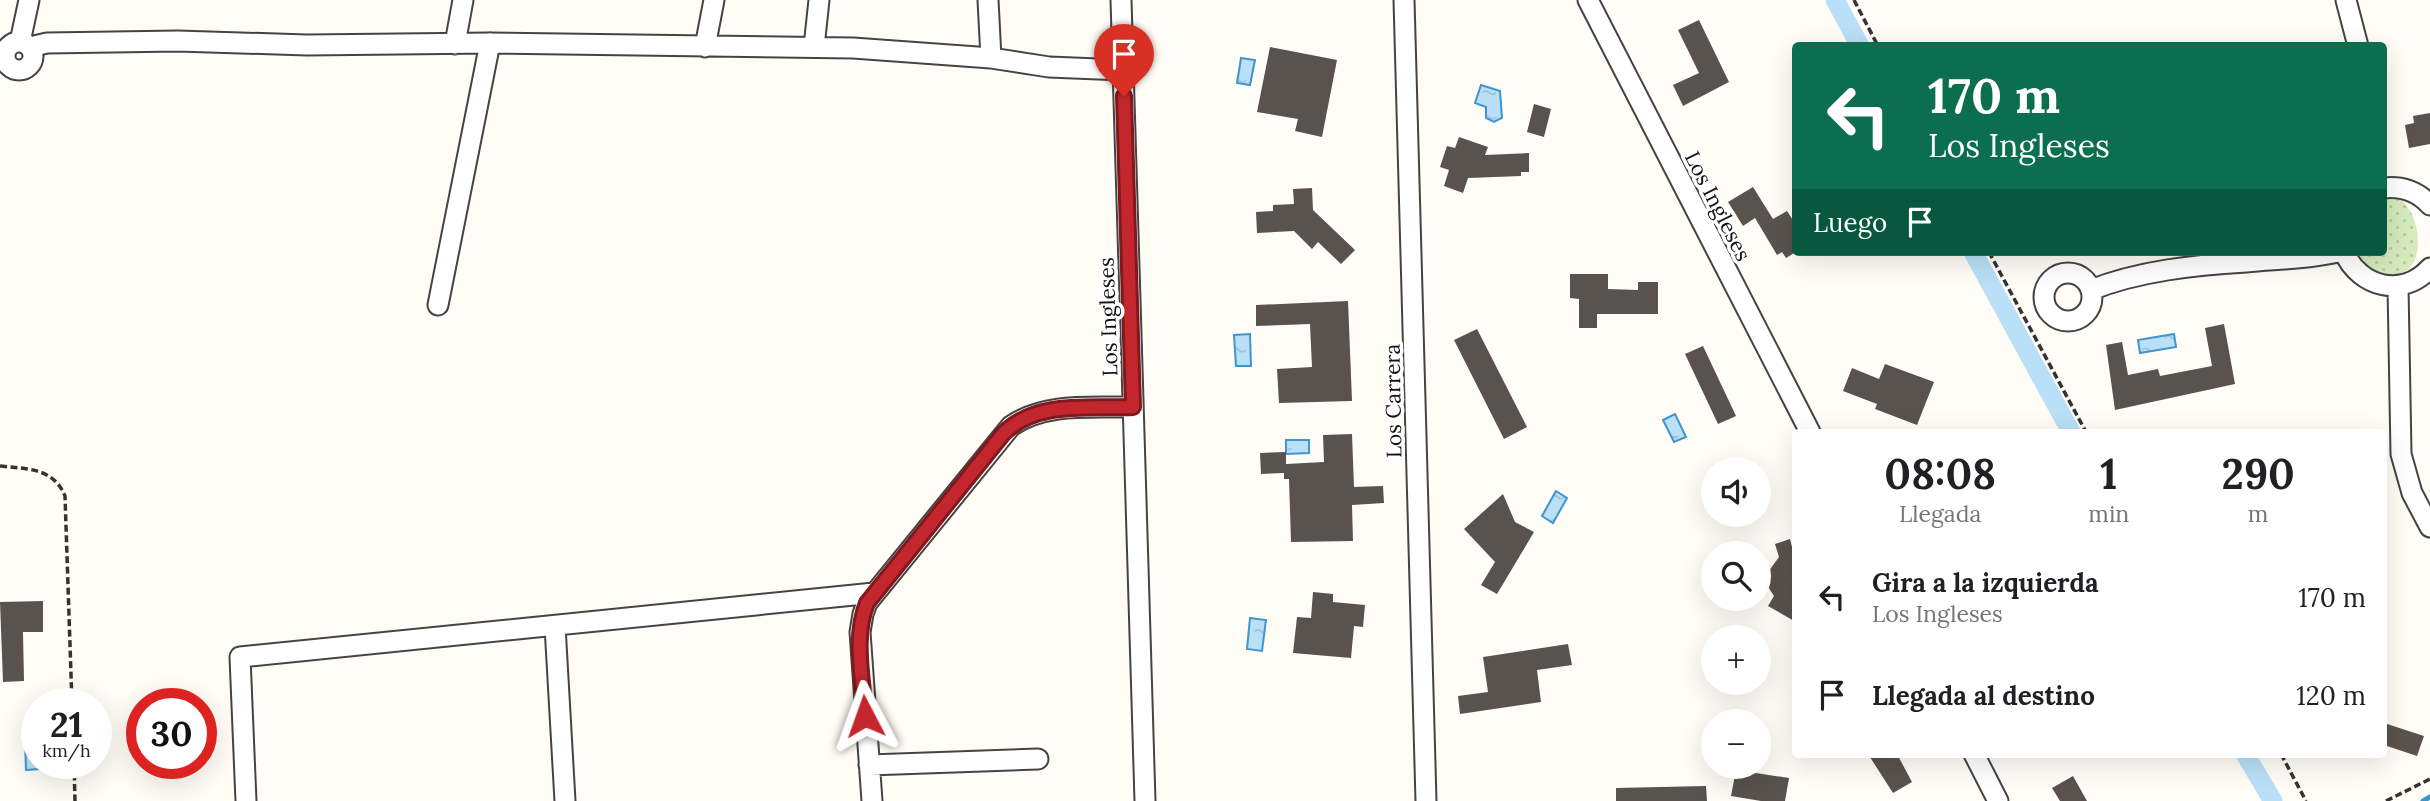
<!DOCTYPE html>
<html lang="es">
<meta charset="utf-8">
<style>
:root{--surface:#fff;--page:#f2f2f2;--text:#202124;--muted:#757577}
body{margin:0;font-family:Lora,serif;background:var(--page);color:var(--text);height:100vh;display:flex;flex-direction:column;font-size:26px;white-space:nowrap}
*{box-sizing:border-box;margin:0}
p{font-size:23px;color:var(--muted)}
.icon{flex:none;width:38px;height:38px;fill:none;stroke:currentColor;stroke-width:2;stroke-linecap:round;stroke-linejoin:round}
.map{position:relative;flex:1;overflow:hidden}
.drawer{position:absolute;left:1792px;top:429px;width:595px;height:329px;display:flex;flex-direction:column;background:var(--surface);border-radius:7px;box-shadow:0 7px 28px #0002}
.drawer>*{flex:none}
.guide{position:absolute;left:1792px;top:42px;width:595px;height:214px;border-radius:7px;box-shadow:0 7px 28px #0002;background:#0b6e4f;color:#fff;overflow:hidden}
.fabs{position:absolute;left:1701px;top:457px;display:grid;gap:14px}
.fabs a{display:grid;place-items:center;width:70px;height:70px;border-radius:50%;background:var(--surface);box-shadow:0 7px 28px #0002;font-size:35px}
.speed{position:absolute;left:21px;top:688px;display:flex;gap:14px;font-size:35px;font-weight:700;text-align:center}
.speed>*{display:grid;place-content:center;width:91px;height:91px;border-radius:50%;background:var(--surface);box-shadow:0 7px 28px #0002;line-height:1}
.speed small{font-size:18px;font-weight:400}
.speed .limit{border:10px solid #d22;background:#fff;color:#111}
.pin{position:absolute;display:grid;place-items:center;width:60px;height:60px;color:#fff;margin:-72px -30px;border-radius:50% 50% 50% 0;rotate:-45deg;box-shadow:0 0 7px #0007}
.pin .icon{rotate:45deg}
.me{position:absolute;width:77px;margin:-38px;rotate:356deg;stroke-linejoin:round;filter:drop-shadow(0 0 5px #0008)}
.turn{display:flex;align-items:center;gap:24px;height:147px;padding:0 21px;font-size:32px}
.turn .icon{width:91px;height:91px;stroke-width:2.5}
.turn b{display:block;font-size:49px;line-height:60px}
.then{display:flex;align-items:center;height:66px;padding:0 21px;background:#0003;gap:14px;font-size:26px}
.eta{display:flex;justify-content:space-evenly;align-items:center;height:119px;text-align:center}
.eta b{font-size:42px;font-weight:700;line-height:49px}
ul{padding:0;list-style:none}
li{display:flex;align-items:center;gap:21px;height:98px;padding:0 21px}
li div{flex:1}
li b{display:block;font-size:26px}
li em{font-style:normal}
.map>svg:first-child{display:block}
.grass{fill:url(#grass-dots)}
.water{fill:url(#water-ripples);stroke:#3f96cf;stroke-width:2}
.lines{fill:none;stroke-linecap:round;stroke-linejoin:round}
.stream{stroke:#3f96cf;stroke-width:5}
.canal{stroke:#b9e0f7;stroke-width:19}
.building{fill:#5a524d}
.minor-casing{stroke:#444;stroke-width:23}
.path{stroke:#333;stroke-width:3.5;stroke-dasharray:7 3.5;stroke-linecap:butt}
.minor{stroke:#fff;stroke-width:19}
.route-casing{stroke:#7f191e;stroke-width:18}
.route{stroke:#c4262e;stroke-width:12}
.labels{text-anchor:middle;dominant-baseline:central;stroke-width:7;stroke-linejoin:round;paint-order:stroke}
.street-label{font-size:21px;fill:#111;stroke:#fff}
</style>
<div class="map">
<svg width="2430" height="801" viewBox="0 0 2430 801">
<defs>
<pattern id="grass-dots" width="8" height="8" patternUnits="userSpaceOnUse" patternTransform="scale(1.75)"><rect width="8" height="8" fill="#d5ebbd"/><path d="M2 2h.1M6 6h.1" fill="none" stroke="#b6c8a1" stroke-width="1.8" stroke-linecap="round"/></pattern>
<pattern id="water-ripples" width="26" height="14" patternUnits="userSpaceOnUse" patternTransform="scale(1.75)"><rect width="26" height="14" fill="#b9e0f7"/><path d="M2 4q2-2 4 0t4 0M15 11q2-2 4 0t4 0" fill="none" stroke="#9ebfd3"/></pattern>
</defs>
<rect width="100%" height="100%" fill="#fffdf5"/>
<path class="grass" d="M2395,196C2430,214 2427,298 2372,272C2365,269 2358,258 2353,252H2384V197Z"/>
<path class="water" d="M1241,58L1255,60L1250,85L1237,83Z
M1481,85L1500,91L1502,118L1494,122L1486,118V107L1475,103Z
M1250,334L1251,366H1236L1234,335Z
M2174,334L2176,347L2140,353L2138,340Z
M1675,414L1686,437L1674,442L1663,420Z
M1286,440H1309V453L1286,454Z
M1556,491L1567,498L1553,523L1542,516Z
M1250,618L1266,620L1262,651L1247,649Z
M37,738V763H39V769L26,770L25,739Z"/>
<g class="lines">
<path class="stream" d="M2423,801L2430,797"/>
<path class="canal" d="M1835,0L1860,46
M1973,252L2071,432
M2245,754L2273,801"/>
</g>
<path class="building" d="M1699,20L1729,82L1683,106L1673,85L1699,73L1678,30Z
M1270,47L1337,60L1322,137L1295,131L1298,119L1257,112Z
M1534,104L1551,109L1544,137L1527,132Z
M2430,113V144L2409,148L2405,125L2414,123L2413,116Z
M1459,137L1488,147L1485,155L1529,153V172H1521V176L1468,178L1463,193L1444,186L1449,170L1440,167L1447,146L1455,148Z
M1753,187L1773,219L1787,211L1796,225V252L1786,258L1782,252L1777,255L1755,218L1743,226L1728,202Z
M1312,188L1313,210L1355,250L1341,264L1318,242L1312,249L1294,231L1257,233L1256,212L1273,211V205L1294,204L1293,189Z
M1570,274H1608V289L1638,290V282H1658V314H1597V328H1579V299L1570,298Z
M1348,301L1352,401L1279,403L1277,369L1312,367L1310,324L1256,326V305Z
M2224,324L2235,384L2115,410L2106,345L2122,342L2128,375L2158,369L2160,376L2212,366L2205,328Z
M1477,329L1527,427L1504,439L1454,340Z
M1703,346L1736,416L1718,424L1685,354Z
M1885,364L1934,382L1917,425L1875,409L1877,404L1843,391L1852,368L1879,379Z
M1352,434L1354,487L1383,486L1384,503L1352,505L1353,541L1291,542L1289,479H1284V473L1261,474L1260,453L1286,452V464L1324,462L1323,435Z
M1503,494L1515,522L1534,532L1497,594L1481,585L1495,562L1464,529Z
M1790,539L1792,547H1796V622L1768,606L1774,596L1763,579L1779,557L1775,544Z
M1313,592L1333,594V602L1365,605L1363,627L1354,626L1351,658L1293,653L1297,617L1311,618Z
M43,601V632H23L24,681L3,682L0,602Z
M1568,644L1572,665L1537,670L1541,702L1460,714L1458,696L1488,692L1483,657Z
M2384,723L2424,736L2417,756L2384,745Z
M1868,754H1897L1912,782L1893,793Z
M1736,770L1789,778L1785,801H1761L1731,796Z
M2073,776L2087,801H2060L2052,788Z
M1706,786L1707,801H1616V788Z"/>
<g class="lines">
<g class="minor-casing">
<path id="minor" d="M988,0L991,58
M1121,0L1145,801
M1404,0L1426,801
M1588,0L1810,432
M2346,0L2358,46
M5 56a14 14 0 1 1 28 0a14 14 0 1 1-28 0Z
M20,42L29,0
M455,44L463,0
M30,47L47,43L178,41L307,45L490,43L853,48L991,58L1049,67L1123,70
M705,47L714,0
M814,47L819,0
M2384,188C2402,186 2417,191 2430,205
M2344,252C2360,288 2403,298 2430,268
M2044 297a24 24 0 1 1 48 0a24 24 0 1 1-48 0Z
M2398,286L2401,454L2412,493L2430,527
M2091,290C2138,271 2195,265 2246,262C2277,259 2308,259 2338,252
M438,305L490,43
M555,626L565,801
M1974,754L1998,801
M869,765L1038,759
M246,801L240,657L874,593
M872,801L860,632L863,614L867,603L1011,426C1046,402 1092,408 1133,407"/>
</g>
<path class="path" d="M1854,0L1878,46
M1989,252L2086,432
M0,466C26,469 53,467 65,496L72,704
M2281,754L2306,801
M74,763L75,801
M2386,801L2430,779"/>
<use href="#minor" class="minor"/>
</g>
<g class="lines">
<g class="route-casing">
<path id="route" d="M865,716C863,680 853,637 867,603L1003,434C1036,400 1090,409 1133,407L1124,96"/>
</g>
<use href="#route" class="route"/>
</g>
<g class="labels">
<g class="street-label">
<text transform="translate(1718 206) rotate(63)">Los Ingleses</text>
<text transform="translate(1108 317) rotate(-92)">Los Ingleses</text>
<text transform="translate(1393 401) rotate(-91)">Los Carrera</text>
</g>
</g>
</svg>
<div class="fabs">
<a><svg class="icon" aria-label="sound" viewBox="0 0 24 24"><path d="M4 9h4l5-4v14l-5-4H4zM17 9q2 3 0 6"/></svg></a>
<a><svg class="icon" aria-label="search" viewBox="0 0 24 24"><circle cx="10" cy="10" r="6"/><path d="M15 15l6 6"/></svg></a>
<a>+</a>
<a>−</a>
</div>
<div class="speed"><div>21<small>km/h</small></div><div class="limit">30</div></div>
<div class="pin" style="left:1124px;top:96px;background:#d93025"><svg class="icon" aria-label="arrive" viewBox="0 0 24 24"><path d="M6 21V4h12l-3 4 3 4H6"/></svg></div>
<svg class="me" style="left:865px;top:716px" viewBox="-20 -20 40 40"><path d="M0-17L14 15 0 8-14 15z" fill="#c4262e" stroke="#fff" stroke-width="4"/></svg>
<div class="guide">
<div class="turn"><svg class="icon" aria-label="left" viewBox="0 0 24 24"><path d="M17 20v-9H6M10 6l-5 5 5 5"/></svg><div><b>170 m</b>Los Ingleses</div></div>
<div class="then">Luego<svg class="icon" aria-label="arrive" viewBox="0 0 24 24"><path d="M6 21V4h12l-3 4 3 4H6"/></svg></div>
</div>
<section class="drawer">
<div class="eta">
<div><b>08:08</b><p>Llegada</p></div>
<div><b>1</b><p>min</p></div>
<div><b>290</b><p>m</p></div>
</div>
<ul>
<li><svg class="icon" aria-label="left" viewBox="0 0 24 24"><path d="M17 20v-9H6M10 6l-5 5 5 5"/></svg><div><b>Gira a la izquierda</b><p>Los Ingleses</p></div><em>170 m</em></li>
<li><svg class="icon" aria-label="arrive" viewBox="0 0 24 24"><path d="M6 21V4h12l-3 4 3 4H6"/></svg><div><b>Llegada al destino</b></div><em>120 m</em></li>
</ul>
</section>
</div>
